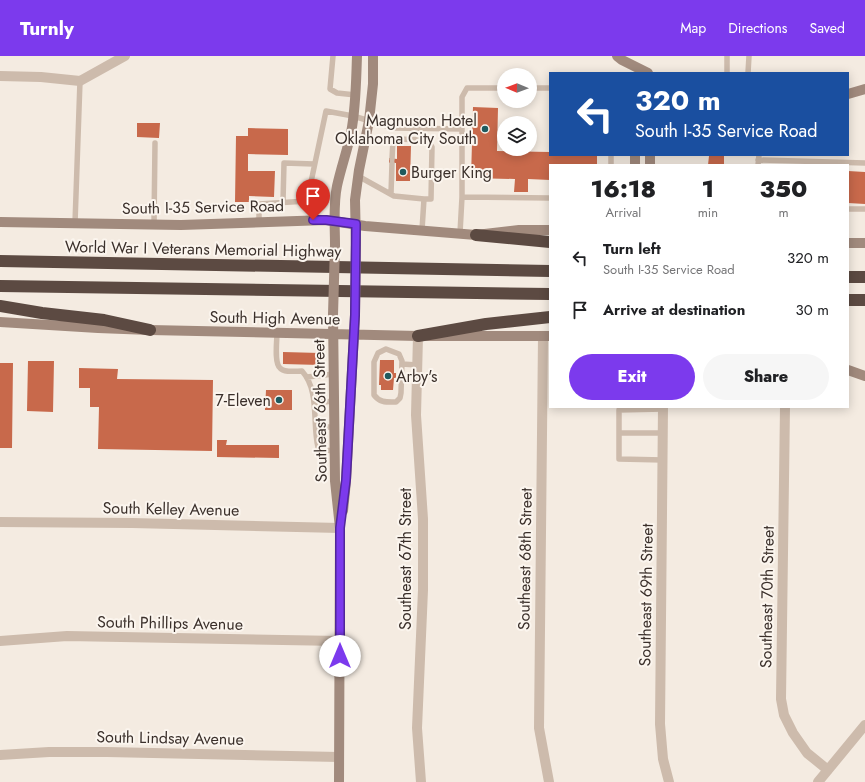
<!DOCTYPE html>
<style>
:root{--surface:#fff;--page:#f6f6f6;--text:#202124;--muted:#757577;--accent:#7c3aed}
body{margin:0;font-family:Jost,sans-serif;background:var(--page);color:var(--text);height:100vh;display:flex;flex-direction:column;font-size:15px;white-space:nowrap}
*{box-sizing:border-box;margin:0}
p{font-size:13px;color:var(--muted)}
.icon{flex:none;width:22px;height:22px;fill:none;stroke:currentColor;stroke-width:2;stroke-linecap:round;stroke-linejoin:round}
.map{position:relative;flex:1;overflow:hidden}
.side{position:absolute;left:549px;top:108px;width:300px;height:244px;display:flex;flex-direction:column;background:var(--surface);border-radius:0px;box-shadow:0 2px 10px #0003}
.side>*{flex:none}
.top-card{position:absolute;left:549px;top:16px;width:300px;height:84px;border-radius:0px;box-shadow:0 2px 10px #0003;background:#1a4fa0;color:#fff;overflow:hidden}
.needle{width:26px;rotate:271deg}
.fabs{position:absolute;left:497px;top:12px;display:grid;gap:8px}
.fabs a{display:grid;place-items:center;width:40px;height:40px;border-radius:50%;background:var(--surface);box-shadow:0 2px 10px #0003;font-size:20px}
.pin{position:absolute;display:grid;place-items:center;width:34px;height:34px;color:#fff;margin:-41px -17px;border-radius:50% 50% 50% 0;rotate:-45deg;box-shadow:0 0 4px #0007}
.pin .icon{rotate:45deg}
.me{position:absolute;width:44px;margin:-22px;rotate:0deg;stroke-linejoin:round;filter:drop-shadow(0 0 3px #0008)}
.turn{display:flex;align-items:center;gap:14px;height:84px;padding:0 20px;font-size:18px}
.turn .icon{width:52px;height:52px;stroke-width:2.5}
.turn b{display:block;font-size:28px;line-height:34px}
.eta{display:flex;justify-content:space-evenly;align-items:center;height:68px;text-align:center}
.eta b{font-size:24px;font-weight:800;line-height:28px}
.cta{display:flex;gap:8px;margin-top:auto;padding:8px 20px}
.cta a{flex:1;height:46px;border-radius:24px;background:var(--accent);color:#fff;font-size:16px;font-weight:800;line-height:46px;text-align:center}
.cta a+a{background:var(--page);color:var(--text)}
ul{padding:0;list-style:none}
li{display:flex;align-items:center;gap:12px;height:52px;padding:0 20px}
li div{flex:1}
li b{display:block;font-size:15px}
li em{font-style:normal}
header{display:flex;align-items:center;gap:24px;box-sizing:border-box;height:56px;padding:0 20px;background:var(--accent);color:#fff}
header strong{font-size:19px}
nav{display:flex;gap:22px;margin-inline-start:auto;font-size:14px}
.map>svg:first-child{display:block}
.building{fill:#c8694b}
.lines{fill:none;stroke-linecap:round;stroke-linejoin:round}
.lane{stroke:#cdbbac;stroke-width:5.5}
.street{stroke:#cdbbac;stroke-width:10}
.secondary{stroke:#a18a7d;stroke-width:10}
.highway{stroke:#5c4a42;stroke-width:12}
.secondary-bridge{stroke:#a18a7d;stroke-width:10}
.route-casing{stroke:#51269a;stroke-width:10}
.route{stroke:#7c3aed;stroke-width:7}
.poi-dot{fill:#1f5a5e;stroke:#fbf5ee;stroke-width:1.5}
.labels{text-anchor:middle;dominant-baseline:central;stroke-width:4;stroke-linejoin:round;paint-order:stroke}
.poi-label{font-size:16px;fill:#3b302b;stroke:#fbf5ee;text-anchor:end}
.street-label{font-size:16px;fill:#3b302b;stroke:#fbf5ee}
</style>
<header>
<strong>Turnly</strong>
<nav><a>Map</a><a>Directions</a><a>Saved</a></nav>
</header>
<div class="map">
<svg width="865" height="726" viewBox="0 0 865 726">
<rect width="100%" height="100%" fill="#f4ebe1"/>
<path class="building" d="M473,51L498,52L497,95L550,96V99H597V109H550V124L528,123V136H514L515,123L471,122Z
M137,67H160L159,82L137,81Z
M248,72L288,73V99L248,98V115H275L274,141L249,140V146H235L236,80H248Z
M397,90H411L410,125H396V107H389V102L397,103Z
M709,100H724V109H708Z
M848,115L865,116V148L848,147Z
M283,296L320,297V309L283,308Z
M380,304H394V317H396V322H394L393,334H381V329H379Z
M28,305H54L53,356L27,355Z
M0,307H13L12,392H0Z
M79,312L118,313L117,323L213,324L212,395L98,393L99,351H90V332H79Z
M317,329L325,330V342H316Z
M266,334H292V354H265Z
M217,384H227L226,389H279V402L217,401Z"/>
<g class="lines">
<path class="lane" d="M333,0L330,33L337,37L356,39
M727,17V0
M748,17L749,0
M530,32H550
M611,99V109
M392,103L393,84L397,83L425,84L428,85L432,91L431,143H424
M758,104L865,107
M758,109L759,99
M358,120L394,140L424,143L422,174
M391,138L392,107
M462,141V41L467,32H504
M283,146L284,107L314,108
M848,153H865
M75,167L80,25
M259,167V148L307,145L326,55L353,60L394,72L462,73
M154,168L155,87
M460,177L462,141L550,142
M277,277C277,284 274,307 280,312C284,317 296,315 302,315C320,335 312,367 318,391L324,394L335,395
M386,293L399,298L402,305L401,337L400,342L396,346C387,346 380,347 374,339V306L378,297Z
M402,308L417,309
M307,321L334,318
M314,347L334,345
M316,371H335
M619,377H663
M663,404L619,403V354L663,353"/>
<path class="street" d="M0,20L41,21L80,25L125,0
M418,280L416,359L423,463V534L417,672L421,726
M543,280L539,672L549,726
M663,351L660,668L663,703L669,726
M785,351L781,643L784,659L793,677L807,697L828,714
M0,466L132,467L340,472
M0,585L67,580L340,585
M0,699L49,696H107L339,701
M818,726L865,669"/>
<path class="secondary" d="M617,0L622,4L648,17
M848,38L865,33
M635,99V109
M650,109V99
M0,166L181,169L326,164L365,170L476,179L519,174H550
M848,187H865
M356,188L355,144L359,114L369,65L373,28V0
M335,189C335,170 333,149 337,130C341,112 347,95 351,77C356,51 356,26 357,0
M333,259L335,425L340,472L339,726
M0,266L98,272L150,274L418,280H550
M848,314L865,320
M343,455L346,425L355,259"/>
<path class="highway" d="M476,179L550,186
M0,205L550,215
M848,221H865
M0,230L550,238
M848,244H865
M0,250L42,257L104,264L150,274
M418,280L486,268L550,261"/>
<path class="secondary-bridge" d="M333,259L335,189
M355,259L356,188"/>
</g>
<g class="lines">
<g class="route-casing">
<path id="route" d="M313,164H326L356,168L355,259L346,424L340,472V600"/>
</g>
<use href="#route" class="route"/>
</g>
<g class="poi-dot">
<circle cx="485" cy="73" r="4"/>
<circle cx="403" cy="116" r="4"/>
<circle cx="388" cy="320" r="4"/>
<circle cx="279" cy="344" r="4"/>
</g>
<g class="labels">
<g class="poi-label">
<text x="477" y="64">Magnuson Hotel<tspan x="477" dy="18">Oklahoma City South</tspan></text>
<text x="411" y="116" text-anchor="start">Burger King</text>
<text x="396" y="320" text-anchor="start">Arby's</text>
<text x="271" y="344">7-Eleven</text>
</g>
<g class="street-label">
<text transform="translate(203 151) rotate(-1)">South I-35 Service Road</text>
<text transform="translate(203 193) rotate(1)">World War I Veterans Memorial Highway</text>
<text transform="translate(275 262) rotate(1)">South High Avenue</text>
<text transform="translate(320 355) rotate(-91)">Southeast 66th Street</text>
<text transform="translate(171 453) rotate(1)">South Kelley Avenue</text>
<text transform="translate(405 503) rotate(-90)">Southeast 67th Street</text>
<text transform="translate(525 503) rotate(-89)">Southeast 68th Street</text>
<text transform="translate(646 539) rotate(-89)">Southeast 69th Street</text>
<text transform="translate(767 541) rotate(-89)">Southeast 70th Street</text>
<text transform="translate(170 567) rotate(1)">South Phillips Avenue</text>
<text transform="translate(170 682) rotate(1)">South Lindsay Avenue</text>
</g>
</g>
</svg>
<div class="fabs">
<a><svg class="needle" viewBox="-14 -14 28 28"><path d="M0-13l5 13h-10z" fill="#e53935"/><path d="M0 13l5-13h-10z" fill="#757577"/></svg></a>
<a><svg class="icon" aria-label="layers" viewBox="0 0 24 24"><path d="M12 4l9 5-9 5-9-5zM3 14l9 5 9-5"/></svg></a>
</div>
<div class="pin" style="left:313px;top:164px;background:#d93025"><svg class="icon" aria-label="arrive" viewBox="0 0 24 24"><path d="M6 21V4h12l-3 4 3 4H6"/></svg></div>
<svg class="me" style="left:340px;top:600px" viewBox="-20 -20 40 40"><circle r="19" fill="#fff"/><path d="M0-13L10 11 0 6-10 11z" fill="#7c3aed"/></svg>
<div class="top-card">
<div class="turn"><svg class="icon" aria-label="left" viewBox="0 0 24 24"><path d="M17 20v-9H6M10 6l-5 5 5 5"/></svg><div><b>320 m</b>South I-35 Service Road</div></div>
</div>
<section class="side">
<div class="eta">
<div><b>16:18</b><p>Arrival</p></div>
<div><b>1</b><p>min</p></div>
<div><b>350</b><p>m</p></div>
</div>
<ul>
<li><svg class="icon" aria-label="left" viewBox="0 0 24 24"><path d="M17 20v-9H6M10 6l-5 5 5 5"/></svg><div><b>Turn left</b><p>South I-35 Service Road</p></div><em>320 m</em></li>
<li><svg class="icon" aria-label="arrive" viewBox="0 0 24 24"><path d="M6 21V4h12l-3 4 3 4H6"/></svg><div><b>Arrive at destination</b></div><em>30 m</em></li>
</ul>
<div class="cta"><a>Exit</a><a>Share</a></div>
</section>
</div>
